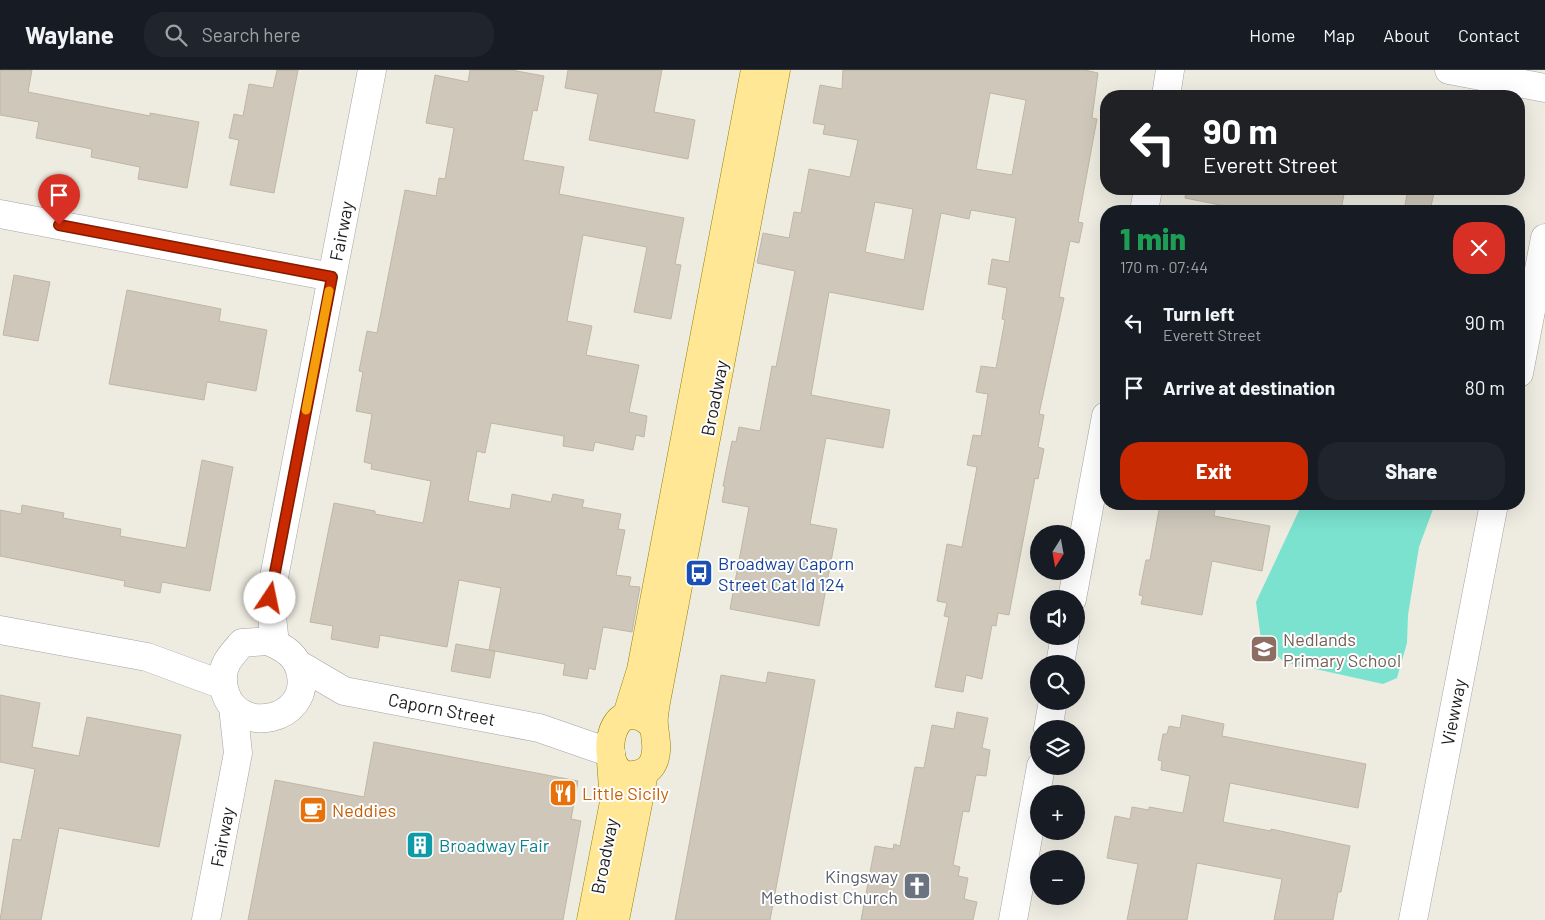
<!DOCTYPE html>
<meta charset="utf-8">
<style>
:root{--surface:#171b24;--page:#20242c;--text:#f1f3f6;--muted:#9ea1a6;--line:#363941;--accent:#c82900}
body{margin:0;font-family:Barlow,sans-serif;background:var(--page);color:var(--text);height:100vh;display:flex;flex-direction:column;font-size:19px;white-space:nowrap}
*{box-sizing:border-box;margin:0}
p{font-size:16px;color:var(--muted)}
.icon{flex:none;width:28px;height:28px;fill:none;stroke:currentColor;stroke-width:2;stroke-linecap:round;stroke-linejoin:round}
.map{position:relative;flex:1;overflow:hidden}
.details{position:absolute;left:1100px;top:135px;width:425px;height:305px;display:flex;flex-direction:column;background:var(--surface);border-radius:20px;box-shadow:0 5px 20px #0002}
.details>*{flex:none}
.top-card{position:absolute;left:1100px;top:20px;width:425px;height:105px;border-radius:20px;box-shadow:0 5px 20px #0002;background:#202124;color:#fff;overflow:hidden}
.needle{width:32px;rotate:191deg}
.fabs{position:absolute;left:1030px;top:455px;display:grid;gap:10px}
.fabs a{display:grid;place-items:center;width:55px;height:55px;border-radius:50%;background:var(--surface);box-shadow:0 5px 20px #0002;font-size:25px}
.pin{position:absolute;display:grid;place-items:center;width:42px;height:42px;color:#fff;margin:-51px -21px;border-radius:50% 50% 50% 0;rotate:-45deg;box-shadow:0 0 5px #0007}
.pin .icon{rotate:45deg}
.me{position:absolute;width:55px;margin:-28px;rotate:11deg;stroke-linejoin:round;filter:drop-shadow(0 0 4px #0008)}
.turn{display:flex;align-items:center;gap:18px;height:105px;padding:0 20px;font-size:22px}
.turn .icon{width:65px;height:65px;stroke-width:2.5}
.turn b{display:block;font-size:35px;line-height:42px}
.round{display:grid;place-items:center;flex:none;width:52px;height:52px;border-radius:20px;background:var(--page)}
.summary{display:flex;align-items:center;justify-content:space-between;height:85px;padding:0 20px}
h1{font-size:30px;font-weight:800;line-height:38px;color:#1e9e55}
.primary-button{display:flex;gap:10px;margin-top:auto;padding:10px 20px}
.primary-button a{flex:1;height:58px;border-radius:20px;background:var(--accent);color:#fff;font-size:20px;font-weight:800;line-height:58px;text-align:center}
.primary-button a+a{background:var(--page);color:var(--text)}
ul{padding:0;list-style:none}
li{display:flex;align-items:center;gap:15px;height:65px;padding:0 20px}
li div{flex:1}
li b{display:block;font-size:19px}
li em{font-style:normal}
header{display:flex;align-items:center;gap:30px;box-sizing:border-box;height:70px;padding:0 25px;background:var(--surface);border-bottom:1px solid var(--line)}
header strong{font-size:24px}
nav{display:flex;gap:28px;margin-inline-start:auto;font-size:18px}
.search{width:350px;height:45px;background:var(--page);display:flex;align-items:center;gap:12px;box-sizing:border-box;padding:0 18px;border-radius:20px;color:var(--muted);font-size:19px}
.map>svg:first-child{display:block}
.pitch{fill:#7ae2cf}
.building{fill:#cec7ba;stroke:#c0b6a2;fill-rule:evenodd}
.lines{fill:none;stroke-linecap:round;stroke-linejoin:round}
.minor-casing{stroke:#a3a3a3;stroke-width:29}
.major-casing{stroke:#948100;stroke-width:29}
.minor{stroke:#fff;stroke-width:28}
.major{stroke:#ffe795;stroke-width:28}
.route-casing{stroke:#821b00;stroke-width:12}
.route{stroke:#c82900;stroke-width:9}
.slow{stroke:#f59e0b;stroke-width:9}
.labels{text-anchor:middle;dominant-baseline:central;stroke-width:4;stroke-linejoin:round;paint-order:stroke}
.street-label{font-size:18px;fill:#1c1c1c;stroke:#fff}
.transit-label{font-size:18px;fill:#164399;stroke:#fff;text-anchor:start}
.education-label{font-size:18px;fill:#785e54;stroke:#fff;text-anchor:start}
.food-label{font-size:18px;fill:#c56008;stroke:#fff;text-anchor:start}
.culture-label{font-size:18px;fill:#0d838f;stroke:#fff;text-anchor:start}
.worship-label{font-size:18px;fill:#5b616d;stroke:#fff;text-anchor:end}
</style>
<header>
<strong>Waylane</strong>
<div class="search"><svg class="icon" aria-label="search" viewBox="0 0 24 24"><circle cx="10" cy="10" r="6"/><path d="M15 15l6 6"/></svg>Search here</div>
<nav><a>Home</a><a>Map</a><a>About</a><a>Contact</a></nav>
</header>
<div class="map">
<svg width="1545" height="850" viewBox="0 0 1545 850">
<rect width="100%" height="100%" fill="#eeece1"/>
<path class="pitch" d="M1302,434H1435L1419,477L1408,545L1407,573L1397,608L1383,614L1284,592L1261,570L1256,532Z"/>
<path class="building" d="M0,0H32L28,22L150,46V43L199,52L187,118L138,109L140,97L91,87L92,79L36,68L39,52L0,45Z
M277,0H298L274,123L230,115L239,70L229,68L234,44L243,46L249,14L273,18Z
M470,0H511L544,6L537,41L533,40L523,90L564,97L559,124L684,148L675,194L681,195L671,249L634,242L647,177L583,165L567,251L592,256L586,285L639,295L629,342L647,346L644,367L636,365L633,380L595,372L593,381L563,376L564,366L491,353L485,383L477,381L468,431L510,439L512,424L551,432L553,424L584,430L582,437L621,444L618,459L625,460L616,505L631,507L629,516L640,517L632,562L603,557L595,600L589,598L587,609L563,605L565,594L489,580L501,518L459,510L447,577L380,565L378,578L331,569L333,556L310,552L334,433L375,441V444L423,453L431,411L371,399L372,394L364,392L372,344L356,341L363,302L359,301L367,261L377,263L405,120L436,126L439,108L445,109L454,58L426,53L435,5L468,12Z
M568,0H662L654,42L695,50L688,89L589,70L598,24L565,18Z
M843,0H1085L1098,3L1092,48L1097,49L1078,152L1083,153L1079,173L1070,171L1059,227L1064,228L1039,344L1044,345L1038,377L1044,379L1038,409L1035,408L1009,545L998,543L996,556L992,555L982,609L966,605L963,622L935,617L949,547L944,546L947,533L937,531L947,474L962,477L977,397L967,395L973,365L981,366L988,324L976,322L981,296L996,298L1005,250L1002,249L1007,218L988,214L992,189L1009,192L1016,148L971,140L969,149L941,143L923,240L829,222L811,325L890,340L883,378L826,368L810,454L837,459L819,556L730,539L749,437L722,432L725,416H723L732,371L736,372L739,357L760,361L772,296L776,297L795,201L757,193L763,163L789,168L794,142L801,143L809,99L850,107L858,70L823,64L825,55L813,53L820,15L842,19ZM990,23L1026,30L1012,105L976,99ZM875,132L913,139L904,190L865,182Z
M1186,119H1251L1280,124L1281,119H1345L1341,140L1325,137L1324,141H1251L1185,128Z
M1408,119L1434,123L1430,141H1404Z
M14,205L50,212L38,271L3,265Z
M127,220L221,239L219,251L267,260L256,321L207,312L204,330L109,314Z
M202,390L233,397L210,521L162,512L160,523L124,516L125,511L0,486V440L21,444L22,435L64,443L63,448L121,459L120,466L186,478Z
M1160,434H1216L1214,446L1270,456L1262,501L1212,491L1202,545L1141,534L1143,526L1139,525L1146,490H1150Z
M456,574L495,581L490,608L451,601Z
M768,602L815,610L770,850H675L721,605L766,613Z
M0,625L40,633L32,677L79,686L87,647L181,665L159,777L59,758L41,850H0L13,769L21,770L35,699L0,692Z
M957,642L988,648L982,678L990,680L986,706L976,705L969,742L963,741L953,795L960,797L958,806L968,808L964,829L977,832L973,850H861L875,776L893,779L894,774L900,776L915,697L924,698L932,655L954,659Z
M1182,645L1224,654L1222,666L1366,694L1358,738L1230,713L1223,752L1271,761V759L1350,776L1341,822H1338L1333,850H1274L1282,809L1197,793L1187,850H1127L1138,794L1107,788L1115,746L1130,749L1132,737L1149,740V737L1183,743L1190,706L1161,700L1162,691L1158,690L1163,664H1167L1169,656L1180,658Z
M374,672L578,711L571,749L581,751L563,850H248L275,710L364,727Z"/>
<g class="lines">
<g class="minor-casing">
<path id="minor" d="M1449,0L1545,18
M1166,26L1170,0
M1144,141L1148,119
M0,144L332,207
M1519,303L1545,168
M1072,529L1106,346
M0,560L147,587L223,615
M268,571C285,578 298,586 301,605C309,651 238,666 225,622C222,612 222,601 227,592C231,585 237,579 242,573Z
M275,574L270,528L372,0
M298,594L344,621L539,658L611,683
M1060,594L1065,566
M1048,659L1053,631
M206,850L238,683L233,637
M1013,850L1041,696
M1413,850L1494,434"/>
</g>
<g class="major-casing">
<path id="major" d="M627,645L641,600L755,0
M653,656C645,647 639,645 627,645C624,647 620,649 618,652C604,670 608,713 638,704C644,703 650,699 653,693C659,680 655,668 654,655C653,648 655,639 656,632L776,0
M591,850L614,732L611,691
M615,850L644,703"/>
</g>
<use href="#minor" class="minor"/>
<use href="#major" class="major"/>
</g>
<g class="lines">
<g class="route-casing">
<path id="route" d="M59,155L332,207L270,528"/>
</g>
<use href="#route" class="route"/>
<path class="slow" d="M306,340L329,221"/>
</g>
<defs>
<g id="bus-square" transform="scale(1.4375)"><rect x="-9" y="-9" width="18" height="18" rx="4" fill="#1a4fb4" stroke="#fff"/><path d="M-5-6H5V4H4V6H2V4H-2V6H-4V4H-5ZM-3.5-4V0h7V-4ZM-3.5 1.2v1.5H-2V1.2ZM2 1.2v1.5H3.5V1.2Z" fill="#fff"/></g>
<g id="school-square" transform="scale(1.4375)"><rect x="-9" y="-9" width="18" height="18" rx="4" fill="#8d6e63" stroke="#fff"/><path d="M0-5L7-2L0 1L-7-2ZM-4 1L0 2.5L4 1V4Q0 6-4 4Z" fill="#fff"/></g>
<g id="restaurant-square" transform="scale(1.4375)"><rect x="-9" y="-9" width="18" height="18" rx="4" fill="#e8710a" stroke="#fff"/><path d="M-5-6h1v4h1v-4h1v4h1v-4h1v5L-1.5 .5V6h-2V.5L-5-1ZM5-6V6H3V1.5H1.5Q1.5-4 5-6Z" fill="#fff"/></g>
<g id="cafe-square" transform="scale(1.4375)"><rect x="-9" y="-9" width="18" height="18" rx="4" fill="#e8710a" stroke="#fff"/><path d="M-5.5-4.5H6V0H3Q3 3.5 0 3.5H-2.5Q-5.5 3.5-5.5 0ZM3-3.2v2h1.7v-2ZM-6 4.5H4V6H-6Z" fill="#fff"/></g>
<g id="building-square" transform="scale(1.4375)"><rect x="-9" y="-9" width="18" height="18" rx="4" fill="#0f9aa8" stroke="#fff"/><path d="M-4-6H4V6H1V3H-1V6H-4ZM-2.5-4.3h1.7v1.8h-1.7ZM.8-4.3h1.7v1.8H.8ZM-2.5-1h1.7V.8h-1.7ZM.8-1h1.7V.8H.8Z" fill="#fff"/></g>
<g id="church-square" transform="scale(1.4375)"><rect x="-9" y="-9" width="18" height="18" rx="4" fill="#6b7280" stroke="#fff"/><path d="M-1.2-6h2.4v3.5h3.3v2.4h-3.3V6h-2.4V-.1h-3.3v-2.4h3.3Z" fill="#fff"/></g>
</defs>
<g fill-rule="evenodd">
<use href="#bus-square" x="699" y="503"/>
<use href="#school-square" x="1264" y="579"/>
<use href="#restaurant-square" x="563" y="723"/>
<use href="#cafe-square" x="313" y="740"/>
<use href="#building-square" x="420" y="775"/>
<use href="#church-square" x="917" y="816"/>
</g>
<g class="labels">
<g class="street-label">
<text transform="translate(341 161) rotate(-79)">Fairway</text>
<text transform="translate(714 328) rotate(-79)">Broadway</text>
<text transform="translate(442 639) rotate(11)">Caporn Street</text>
<text transform="translate(1453 642) rotate(-79)">Viewway</text>
<text transform="translate(222 767) rotate(-79)">Fairway</text>
<text transform="translate(604 786) rotate(-79)">Broadway</text>
</g>
<g class="transit-label">
<text x="718" y="493">Broadway Caporn<tspan x="718" dy="21">Street Cat Id 124</tspan></text>
</g>
<g class="education-label">
<text x="1283" y="569">Nedlands<tspan x="1283" dy="21">Primary School</tspan></text>
</g>
<g class="food-label">
<text x="582" y="723">Little Sicily</text>
<text x="332" y="740">Neddies</text>
</g>
<g class="culture-label">
<text x="439" y="775">Broadway Fair</text>
</g>
<g class="worship-label">
<text x="898" y="806">Kingsway<tspan x="898" dy="21">Methodist Church</tspan></text>
</g>
</g>
</svg>
<div class="fabs">
<a><svg class="needle" viewBox="-14 -14 28 28"><path d="M0-13l5 13h-10z" fill="#e53935"/><path d="M0 13l5-13h-10z" fill="#9ea1a6"/></svg></a>
<a><svg class="icon" aria-label="sound" viewBox="0 0 24 24"><path d="M4 9h4l5-4v14l-5-4H4zM17 9q2 3 0 6"/></svg></a>
<a><svg class="icon" aria-label="search" viewBox="0 0 24 24"><circle cx="10" cy="10" r="6"/><path d="M15 15l6 6"/></svg></a>
<a><svg class="icon" aria-label="layers" viewBox="0 0 24 24"><path d="M12 4l9 5-9 5-9-5zM3 14l9 5 9-5"/></svg></a>
<a>+</a>
<a>−</a>
</div>
<div class="pin" style="left:59px;top:155px;background:#d93025"><svg class="icon" aria-label="arrive" viewBox="0 0 24 24"><path d="M6 21V4h12l-3 4 3 4H6"/></svg></div>
<svg class="me" style="left:270px;top:528px" viewBox="-20 -20 40 40"><circle r="19" fill="#fff"/><path d="M0-13L10 11 0 6-10 11z" fill="#c82900"/></svg>
<div class="top-card">
<div class="turn"><svg class="icon" aria-label="left" viewBox="0 0 24 24"><path d="M17 20v-9H6M10 6l-5 5 5 5"/></svg><div><b>90 m</b>Everett Street</div></div>
</div>
<section class="details">
<div class="summary"><div><h1>1 min</h1><p>170 m · 07:44</p></div><a class="round" style="background:#d93025;color:#fff"><svg class="icon" aria-label="close" viewBox="0 0 24 24"><path d="M6 6l12 12M18 6L6 18"/></svg></a></div>
<ul>
<li><svg class="icon" aria-label="left" viewBox="0 0 24 24"><path d="M17 20v-9H6M10 6l-5 5 5 5"/></svg><div><b>Turn left</b><p>Everett Street</p></div><em>90 m</em></li>
<li><svg class="icon" aria-label="arrive" viewBox="0 0 24 24"><path d="M6 21V4h12l-3 4 3 4H6"/></svg><div><b>Arrive at destination</b></div><em>80 m</em></li>
</ul>
<div class="primary-button"><a>Exit</a><a>Share</a></div>
</section>
</div>
